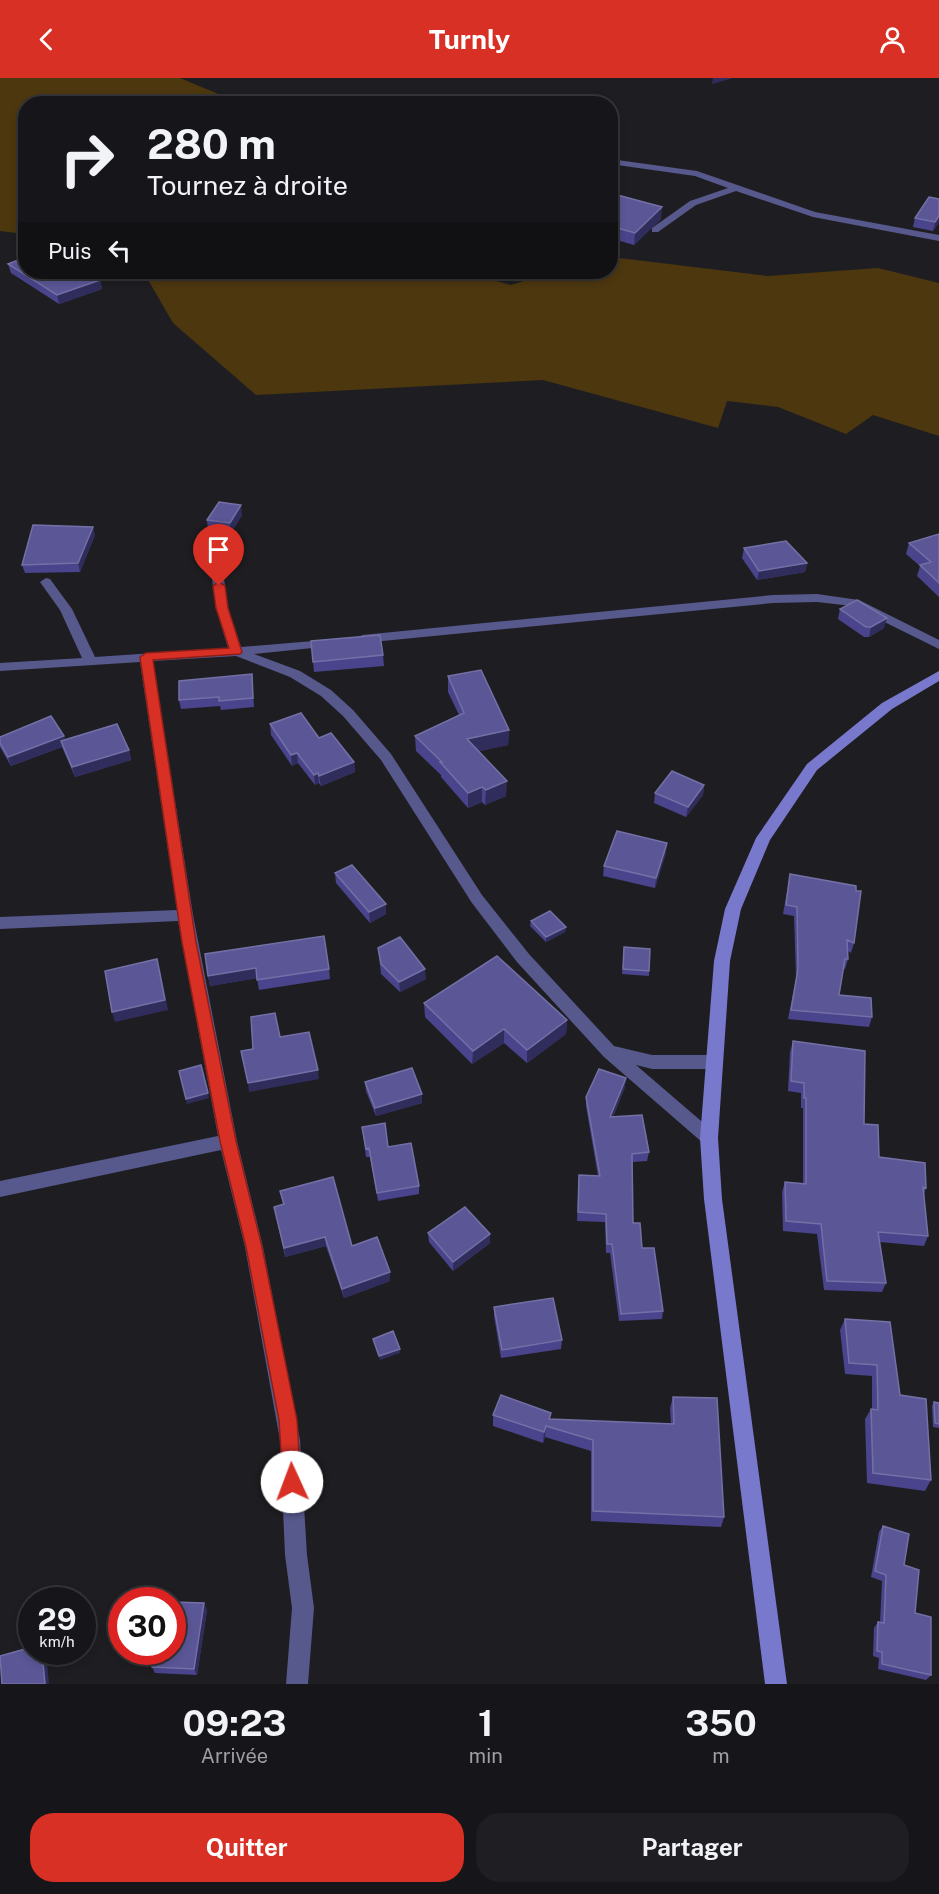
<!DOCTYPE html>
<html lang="fr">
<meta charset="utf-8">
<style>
:root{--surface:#16161a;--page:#1f1f23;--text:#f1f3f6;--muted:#9e9fa2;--line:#353539;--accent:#d93025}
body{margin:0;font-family:"Public Sans",sans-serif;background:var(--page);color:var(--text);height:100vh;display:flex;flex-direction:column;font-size:22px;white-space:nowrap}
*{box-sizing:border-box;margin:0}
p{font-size:20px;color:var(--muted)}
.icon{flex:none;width:33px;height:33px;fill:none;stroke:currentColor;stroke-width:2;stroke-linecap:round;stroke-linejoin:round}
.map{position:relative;height:1606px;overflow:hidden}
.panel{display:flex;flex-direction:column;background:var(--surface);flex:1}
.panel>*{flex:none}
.banner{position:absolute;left:18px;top:18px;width:600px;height:183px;border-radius:24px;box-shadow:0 3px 9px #0003,0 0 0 2px var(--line);background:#16161a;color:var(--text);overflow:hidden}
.speed{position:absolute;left:18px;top:1509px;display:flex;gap:12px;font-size:30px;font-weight:700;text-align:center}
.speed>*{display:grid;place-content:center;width:78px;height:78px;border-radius:50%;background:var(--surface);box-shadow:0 3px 9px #0003,0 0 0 2px var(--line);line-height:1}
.speed small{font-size:15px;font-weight:400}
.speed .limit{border:9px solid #d22;background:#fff;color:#111}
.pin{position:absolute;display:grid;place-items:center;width:51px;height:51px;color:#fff;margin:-62px -26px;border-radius:50% 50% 50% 0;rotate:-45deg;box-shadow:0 0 6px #0007}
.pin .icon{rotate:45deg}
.me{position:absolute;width:66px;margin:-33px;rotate:358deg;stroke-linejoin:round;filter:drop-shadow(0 0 4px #0008)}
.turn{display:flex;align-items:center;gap:21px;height:126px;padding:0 30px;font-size:27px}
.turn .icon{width:78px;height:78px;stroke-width:2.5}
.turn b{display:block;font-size:42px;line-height:51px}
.then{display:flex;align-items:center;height:57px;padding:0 30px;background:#0003;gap:12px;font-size:22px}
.eta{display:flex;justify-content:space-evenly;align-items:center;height:102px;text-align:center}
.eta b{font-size:36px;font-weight:700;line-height:42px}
.button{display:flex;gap:12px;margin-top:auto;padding:12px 30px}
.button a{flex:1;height:69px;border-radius:24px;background:var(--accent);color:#fff;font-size:24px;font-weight:700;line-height:69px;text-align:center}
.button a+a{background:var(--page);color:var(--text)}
header{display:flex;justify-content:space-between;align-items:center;height:78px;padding:0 30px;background:var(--accent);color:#fff;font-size:27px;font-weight:700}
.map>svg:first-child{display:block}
.green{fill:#4c370f}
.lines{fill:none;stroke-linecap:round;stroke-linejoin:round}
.street{fill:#57588c;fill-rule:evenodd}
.secondary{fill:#7879cc;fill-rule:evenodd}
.wall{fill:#49448b}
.shaded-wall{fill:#302d5c}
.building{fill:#5b5797;stroke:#7370a6;stroke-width:1.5}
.route{fill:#d93025;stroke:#8d1f18;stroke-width:1.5}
</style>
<header><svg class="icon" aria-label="back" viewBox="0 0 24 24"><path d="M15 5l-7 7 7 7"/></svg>Turnly<svg class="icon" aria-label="person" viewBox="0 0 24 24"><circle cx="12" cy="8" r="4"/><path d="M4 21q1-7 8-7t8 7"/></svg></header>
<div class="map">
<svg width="939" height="1606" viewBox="0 0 939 1606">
<rect width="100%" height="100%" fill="#1e1e22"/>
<path class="green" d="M0,0H180L240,25L26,26L25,156L0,153Z
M611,179L768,198L878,190L939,205V358L873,337L846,356L778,329L727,323L718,350L543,302L256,317L173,245L147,200L129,194H463L511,207L552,194H610Z"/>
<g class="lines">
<path class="street" d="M610,81L697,93L815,134L939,157V163L813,139L736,113L696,127L658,154H652V150L690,123L728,110L695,98L610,86Z
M213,460L219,464L228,530L241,569L337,561L338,564L332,568L254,576L300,593L331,612L353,632L391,676L482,817L529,876L614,968L652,977H714L720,979L722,984L720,989L714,991H652L636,987L715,1055L718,1060L715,1065L709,1067L703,1065L604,979L517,884L472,825L381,682L343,638L321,618L290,599L236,578L153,583L193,837L237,1063L263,1169L300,1362L307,1477L314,1530L308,1606H286L292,1530L285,1477L280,1362L245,1169L221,1072L0,1119V1103L218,1058L178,843L0,851V839L177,832L140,584L0,593V585L82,580L60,532L40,504L46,500L50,501L72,531L95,579L228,570L216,530L207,464Z
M817,516L859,522L939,562V571L852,528L817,524L773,525L362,565L356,561L362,557L773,517Z"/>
<path class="secondary" d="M939,593V603L892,631L817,692L770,762L741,831L730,883L718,1060L722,1121L787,1606H765L704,1121L700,1060L714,883L725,831L756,760L807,686L882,625Z"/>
</g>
<path class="wall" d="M610,115L661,141L634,167L610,160Z
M915,140L939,144L933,153L913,149Z
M8,186L100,202L102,211L59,226L11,195Z
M242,437L231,455L208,452L207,442Z
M939,456V519L917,498L920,488L906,476L909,465Z
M95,457L80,494L25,495L22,487Z
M744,470L807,485L805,494L757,502L742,480Z
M840,531L884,550L869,559H864L838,541Z
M311,563L383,577L384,588L314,594Z
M252,596L254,629L221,632L220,628L181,631L179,622Z
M448,598L509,652L508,667L479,673L506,718L485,727L482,724L468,730L441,699V697L416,673L415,658L459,637L448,614Z
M270,646L319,660L354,684L355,694L321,708L319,705L315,707L298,685L292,688L271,657Z
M0,659L65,661L129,672L131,682L75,699L62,669L11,688L0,669Z
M704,707L703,717L686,739L654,725L655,715Z
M666,775L655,810L603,798L604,788Z
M335,795L386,836L370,845L336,805Z
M790,796L856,813L854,865L851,875L848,873V881L845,891H843L839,917L872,939L869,949L788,941L796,900L794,838L783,836Z
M531,843L566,849L565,854L546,864L530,848Z
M624,869L649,893V898L622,896Z
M378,870L426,901L400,914L381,896Z
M329,891L330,901L259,912L257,900L210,908L208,898Z
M424,925L567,942L566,956L527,985L504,965L472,986L425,939Z
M793,963L864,1046L879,1079L926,1110L924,1116L928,1158L924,1168L880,1164L886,1205L882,1214L824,1212L817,1156L783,1153L782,1114L785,1104L803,1105V1030H801V1015L788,1013L790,974Z
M365,1004L422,1016V1025L376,1038L366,1013Z
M625,1009L613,1039L649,1074L647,1083L632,1084L633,1145L663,1233L662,1241L619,1243L610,1175H606L605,1144L577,1143L579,1097L598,1098L586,1028V1019Z
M362,1049L388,1069L419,1108V1116L378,1123L370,1079H366Z
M280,1113L352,1168L390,1194V1203L344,1220L326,1168L285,1179L276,1138L283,1126Z
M428,1155L490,1156V1165L453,1193L429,1164Z
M494,1229L562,1262L561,1271L501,1280L494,1238Z
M845,1241L900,1317L931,1402L925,1413L867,1405L865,1341L871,1331H872V1298L845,1296L840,1252Z
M673,1319L724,1439L721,1449L591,1443V1373L545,1359L543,1365L493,1348V1337L551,1335L550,1341L671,1346L670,1330Z
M934,1324L939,1325V1350L933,1349L932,1328Z
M883,1448L904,1487L931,1597L926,1602L878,1591L879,1580L873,1578L874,1550L878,1544L880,1545L882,1503L871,1499L879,1454Z
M207,1532L197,1597L155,1595L152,1589Z"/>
<path class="shaded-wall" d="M713,0H733L712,6Z
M662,129L661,141L634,167L635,155Z
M939,138V144L933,153L935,144Z
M100,202L102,211L59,226L57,217Z
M241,427L242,437L231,455L230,445Z
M93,449L95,457L80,494L78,485Z
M807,485L805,494L757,502L759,493Z
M887,540L884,550L869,559L871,549Z
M509,652L508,667L467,676V661Z
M64,658L67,667L61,663L62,669L11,688L8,679Z
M129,672L131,682L75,699L72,689Z
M297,675L298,685L292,688L291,677Z
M354,684L355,694L321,708L319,698Z
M318,695L319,705L315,707L314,697Z
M507,703L506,718L485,727L486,712Z
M704,707L703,717L686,739L688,729Z
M482,709V724L468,730V715Z
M667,765L666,775L655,810L656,800Z
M386,826V836L370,845L369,834Z
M566,849L565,854L546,864V859Z
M256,890L257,900L210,908L208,898Z
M160,891L168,932L115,944L112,934Z
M425,891L426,901L400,914L399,904Z
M567,942L566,956L527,985V972Z
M504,951V965L472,986L473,973Z
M318,992L319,1001L249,1014L248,1005Z
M626,1000L625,1009L609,1048L610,1039Z
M208,1015L209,1020L187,1026L186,1021Z
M422,1016V1025L376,1038L375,1030Z
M490,1156V1165L453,1193V1184Z
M325,1159L326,1168L285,1179L284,1170Z
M390,1194V1203L344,1220L342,1211Z
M400,1271V1275L380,1282L379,1278Z
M546,1348L545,1359L543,1365L544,1354Z
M204,1525L207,1532L197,1597L194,1591Z
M42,1574H46L49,1606H45Z"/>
<path class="building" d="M610,115L662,129L635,155L610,148Z
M929,119L939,121V138L935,144L915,140Z
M26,179V194H86L100,202L57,217L8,186Z
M219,424L241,427L230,445L207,442Z
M33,447L93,449L78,485L22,487Z
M939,456V505L920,487L931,484L909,465Z
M786,463L807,485L759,493L744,470Z
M857,522L887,540L871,549H866L840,531Z
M380,557L383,577L313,584L311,563Z
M481,592L509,652L467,661L507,703L486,712L482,709L468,715L440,684H442L415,658L464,635L448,598Z
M252,596L253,620L219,623V619L179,622V603Z
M301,635L319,660L331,655L354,684L319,698L318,695L314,697L297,675L291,677L270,646Z
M51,638L64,658L8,679L0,665V659Z
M117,646L129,672L72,689L61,663Z
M672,693L704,707L688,729L655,715Z
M617,753L667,765L656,800L604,788Z
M352,787L386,826L369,834L335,795Z
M790,796L856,808V813H861L854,865L847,862L848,881H845L839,917L871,920L872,939L791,932L798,891L797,829L786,827Z
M550,833L566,849L546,859L531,843Z
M324,858L329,891L257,902L256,890L208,898L205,876Z
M400,859L425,891L399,904L381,886L378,870Z
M624,869L650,871L649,893L623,891Z
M497,878L567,942L527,972L504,951L473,973L424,925Z
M157,881L165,922L112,934L105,893Z
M275,935L280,959L309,954L318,992L248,1005L241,973L253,971L251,939Z
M793,963L865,973L864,1046L878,1047L879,1079L925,1085L926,1110L923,1109L928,1158L878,1154L886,1205L827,1203L821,1146L786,1143L785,1104L806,1106V1020H804V1005L791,1003Z
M201,987L208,1015L186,1021L179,993Z
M412,990L422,1016L375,1030L365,1004Z
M599,991L626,1000L610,1039L642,1037L649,1074L632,1076L633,1145H640L642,1170H654L663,1233L621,1236L612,1166H607L606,1136L578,1134L579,1097L600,1098L586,1019Z
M385,1045L388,1069L411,1065L419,1108L377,1115L369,1070L366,1071L362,1049Z
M333,1099L352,1168L377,1159L390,1194L342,1211L325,1159L284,1170L274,1129L284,1126L280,1113Z
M465,1129L490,1156L453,1184L428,1155Z
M553,1220L562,1262L502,1272L494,1229Z
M845,1241L890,1244L900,1317L926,1321L931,1402L873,1395L871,1331L878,1332L877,1287L849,1285Z
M393,1253L400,1271L379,1278L373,1261Z
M501,1317L551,1335L549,1341L674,1346L673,1319L717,1320L724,1439L593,1433V1362L546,1348L544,1354L493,1337Z
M934,1324L939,1325V1346L935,1345Z
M883,1448L909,1456L904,1487L919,1492L915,1535L931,1539V1597L882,1586V1574L877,1573L878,1544L884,1545L886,1497L875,1493Z
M172,1524L204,1525L194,1591L152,1589L154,1574H172Z
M32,1569V1574H42L45,1606H2L0,1578Z"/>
<path class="route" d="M219,504L225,508L228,530L242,574L240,576L153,582L196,864L236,1063L262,1169L297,1342L301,1404L298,1411L292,1413L285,1411L283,1404L279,1342L246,1169L220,1063L182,864L140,579L146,575L229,570L216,530L213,508Z"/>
</svg>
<div class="speed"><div>29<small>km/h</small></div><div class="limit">30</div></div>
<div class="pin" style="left:219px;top:508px;background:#d93025"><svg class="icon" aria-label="arrive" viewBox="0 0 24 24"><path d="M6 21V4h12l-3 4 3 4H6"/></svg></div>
<svg class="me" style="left:292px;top:1404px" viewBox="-20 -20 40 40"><circle r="19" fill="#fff"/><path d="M0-13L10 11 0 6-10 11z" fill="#d93025"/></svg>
<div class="banner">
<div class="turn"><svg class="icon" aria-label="right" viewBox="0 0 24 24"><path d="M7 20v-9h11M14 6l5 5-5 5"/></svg><div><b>280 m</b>Tournez à droite</div></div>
<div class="then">Puis<svg class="icon" aria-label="left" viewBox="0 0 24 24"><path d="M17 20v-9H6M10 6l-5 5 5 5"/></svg></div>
</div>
</div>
<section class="panel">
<div class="eta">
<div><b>09:23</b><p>Arrivée</p></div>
<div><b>1</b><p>min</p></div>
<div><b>350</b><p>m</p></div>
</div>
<div class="button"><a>Quitter</a><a>Partager</a></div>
</section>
